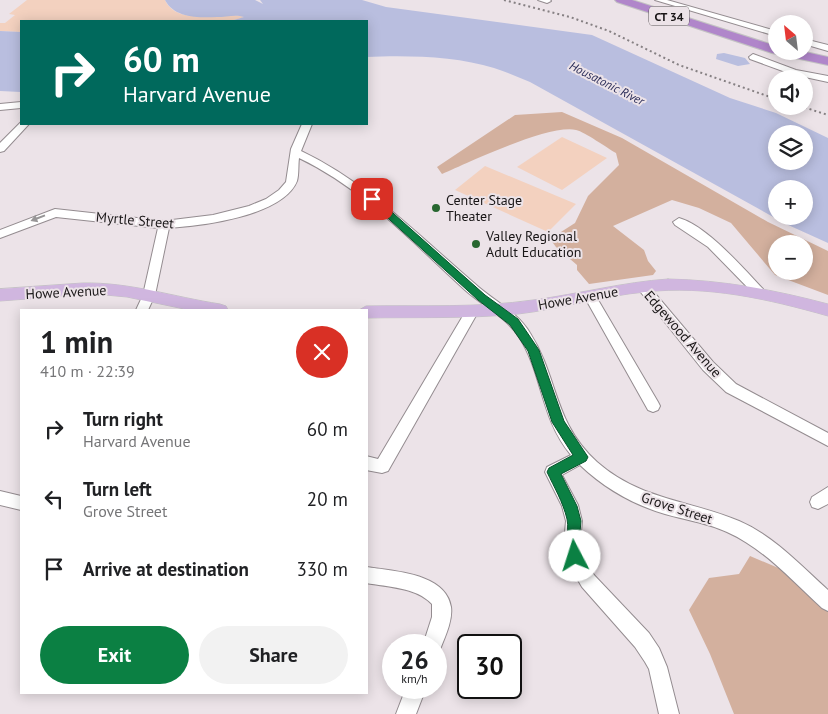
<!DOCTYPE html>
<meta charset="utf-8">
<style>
:root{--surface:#fff;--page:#f2f2f2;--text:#202124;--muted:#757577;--accent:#0b8043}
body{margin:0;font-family:"PT Sans",sans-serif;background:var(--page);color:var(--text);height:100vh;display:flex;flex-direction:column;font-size:19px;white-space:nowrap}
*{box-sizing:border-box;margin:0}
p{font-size:16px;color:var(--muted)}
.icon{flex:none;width:28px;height:28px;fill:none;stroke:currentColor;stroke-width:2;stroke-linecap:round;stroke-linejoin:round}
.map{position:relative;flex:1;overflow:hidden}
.side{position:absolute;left:20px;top:309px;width:348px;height:385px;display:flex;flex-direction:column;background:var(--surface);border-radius:0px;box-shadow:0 2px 12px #0003}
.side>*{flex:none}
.hud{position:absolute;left:20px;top:20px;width:348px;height:105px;border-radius:0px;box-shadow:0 2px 12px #0003;background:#00695c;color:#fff;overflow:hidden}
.needle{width:32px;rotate:332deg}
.fabs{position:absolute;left:768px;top:15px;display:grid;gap:10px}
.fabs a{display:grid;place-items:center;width:45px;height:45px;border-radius:50%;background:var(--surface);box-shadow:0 2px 12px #0003;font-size:25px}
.speed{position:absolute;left:382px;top:634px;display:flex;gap:10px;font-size:25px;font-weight:700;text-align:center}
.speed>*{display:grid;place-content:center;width:65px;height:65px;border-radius:50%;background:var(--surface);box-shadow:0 2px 12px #0003;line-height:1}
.speed small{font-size:12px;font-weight:400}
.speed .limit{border:2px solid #111;border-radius:8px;background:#fff;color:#111}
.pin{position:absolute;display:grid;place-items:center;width:42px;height:42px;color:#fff;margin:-21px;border-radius:10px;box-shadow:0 2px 8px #0006}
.me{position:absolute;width:55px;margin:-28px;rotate:355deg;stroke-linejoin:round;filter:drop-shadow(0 0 4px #0008)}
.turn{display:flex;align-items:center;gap:18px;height:105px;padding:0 20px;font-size:22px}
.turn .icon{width:65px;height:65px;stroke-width:2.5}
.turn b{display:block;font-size:35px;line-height:42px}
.round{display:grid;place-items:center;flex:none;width:52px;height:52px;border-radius:26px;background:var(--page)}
.headline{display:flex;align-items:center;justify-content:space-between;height:85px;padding:0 20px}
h1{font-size:30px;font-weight:800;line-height:38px}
.action{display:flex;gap:10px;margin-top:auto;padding:10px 20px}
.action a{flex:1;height:58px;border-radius:30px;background:var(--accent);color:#fff;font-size:20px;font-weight:800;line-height:58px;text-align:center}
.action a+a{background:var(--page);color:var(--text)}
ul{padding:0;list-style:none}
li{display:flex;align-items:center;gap:15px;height:70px;padding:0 20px}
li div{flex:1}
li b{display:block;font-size:19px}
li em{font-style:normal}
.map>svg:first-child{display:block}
.green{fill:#f3d1bf}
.forest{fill:#d3b09e;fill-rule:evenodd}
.water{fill:#b9bedf;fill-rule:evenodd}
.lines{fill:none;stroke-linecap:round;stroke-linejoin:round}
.minor-casing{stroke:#948c90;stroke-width:2}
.major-casing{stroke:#c3c2c3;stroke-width:1}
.highway-casing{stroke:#c3c2c3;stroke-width:2}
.minor{fill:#fff;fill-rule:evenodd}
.major{fill:#d0b6df;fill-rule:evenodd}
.highway{fill:#b086ca;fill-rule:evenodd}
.rail{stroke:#868083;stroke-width:2;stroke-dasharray:2 3;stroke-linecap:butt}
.oneway{fill:#989697}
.route{fill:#0b8043;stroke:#07532c}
.poi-dot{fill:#286730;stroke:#ece3e8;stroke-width:2}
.labels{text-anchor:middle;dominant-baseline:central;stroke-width:4;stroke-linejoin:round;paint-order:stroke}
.shield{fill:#ece3e8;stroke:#585456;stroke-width:1}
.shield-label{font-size:12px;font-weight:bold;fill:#191617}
.far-water-label{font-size:12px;font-style:italic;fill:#292b57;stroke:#ece3e8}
.poi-label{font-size:14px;fill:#191617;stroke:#ece3e8;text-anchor:start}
.street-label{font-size:14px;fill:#191617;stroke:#ece3e8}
</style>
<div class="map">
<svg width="828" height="714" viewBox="0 0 828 714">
<rect width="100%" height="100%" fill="#ece3e8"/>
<path class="green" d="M27,0H165C178,28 223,10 245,17L234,20L206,21H21V32L0,31V23H5L15,15L9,14Z
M562,137L607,158L562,190L517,167Z
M485,166L576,204L548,232L455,190Z"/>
<path class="forest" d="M562,112L622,138L768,222L828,251V295L775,275L731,223L699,208L672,200L613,226L644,250L648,261L656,271L653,275L589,284L577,270V265L556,247L550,239L575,223L588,196L619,165L616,153C607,148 585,132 576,130C549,124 470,162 442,174L437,167L515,115ZM776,244H804V271H776Z
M750,556L828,589V714H734L710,654L689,610L709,578L739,574Z"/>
<path class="water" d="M165,0H255L263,4L260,0H362L386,7L592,35L730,98L776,113L828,138V243L786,224L530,82C518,77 506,72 494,68C456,56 406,55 366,57V21H206L234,20L244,17C236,14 226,17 217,17C199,18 174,18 165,0ZM776,134H804V161H776ZM776,189H804V216H776Z
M0,31L21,32V92L0,91Z
M724,53L745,58L750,64L738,66L716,59L717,54Z"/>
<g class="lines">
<g class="minor-casing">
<path id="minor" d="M538,0H550L551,1L547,3Z
M655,0H667L776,31V36Z
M804,39L828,45V51L804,44Z
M753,54L796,70L828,76V82L791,74L750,59L749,57Z
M21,102V108L0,110V104Z
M21,122V124H29L4,151L0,152V143Z
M302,124H312L301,151C368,183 418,235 474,283C492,300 517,311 530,333C559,379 553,422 597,462C640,500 689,500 739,521C774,536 800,565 828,590V611L822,608C792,581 765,549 727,532C708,523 686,520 665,514C634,505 604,488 580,465L562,475L578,505L582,521L580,543L588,565L594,575L649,633L659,648L667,667L679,714H659L649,669L645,662L635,647L582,587L575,575L564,543L566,521L562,506L545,472L547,467L571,455C540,418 543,374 519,337C506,317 483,306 465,290C412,242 364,189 299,158C298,165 299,174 297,181C283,216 202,226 169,228L155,295L148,310H136L143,295L158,228L56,217L0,238V230L55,209L164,221L213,215L249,206L266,199L279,190L286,182L291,149Z
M679,218C707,226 743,268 763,289L765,292L763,295H755L708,247L675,225L673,222Z
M643,283L647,284L713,362L736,384L828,433V446L726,392L703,370L639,290L637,287Z
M590,292L594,293L658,402L660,406L658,410L653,412L648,410L584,296L586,293Z
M472,307L477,309L478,312L388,471L382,473L366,470V456L378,459L467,309Z
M828,487V504L818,509L812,507L810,502L812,497Z
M0,491L21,496V510L0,505Z
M366,567C393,571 446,573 451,607C453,621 444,639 439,652L436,653V645H423L432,617V604C416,587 388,587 366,583Z
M406,688H426L416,714H396Z"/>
</g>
<g class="major-casing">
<path id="major" d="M668,279C723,280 775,290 828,304V316C768,299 707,285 645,292C602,296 561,309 518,314C467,319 417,317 366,318V310H359L366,306C422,305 478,308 533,300C579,294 623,282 668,279Z
M83,283C130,282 174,297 220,304L226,306L228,310H189L127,297L95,294L0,301V289Z"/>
</g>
<g class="highway-casing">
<path id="highway" d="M615,0H632L776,46V51H801L828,57V65L772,53L617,2Z"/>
</g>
<use href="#minor" class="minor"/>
<use href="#major" class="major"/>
<use href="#highway" class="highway"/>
<path class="rail" d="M504,0L570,17L609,31L679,65L776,99
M800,106L828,115"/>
</g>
<defs><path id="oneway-solid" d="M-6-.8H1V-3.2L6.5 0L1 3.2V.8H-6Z" transform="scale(1.25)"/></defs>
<use class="oneway" href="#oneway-solid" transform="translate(38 218) rotate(159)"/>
<path class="route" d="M372,196L375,197L485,295L518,319L539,350L564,421L588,457L586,461L561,474L577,506L581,521L579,543L582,556L580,561L575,563L570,561C562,543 570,534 567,519C563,502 554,487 547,472L549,468L573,455L552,422L528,351L510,325L478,300L369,201V197Z"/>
<g class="poi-dot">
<circle cx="436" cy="208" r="5"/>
<circle cx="476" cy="244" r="5"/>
</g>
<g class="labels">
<rect class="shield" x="649" y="6.5" width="40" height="19" rx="4"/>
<g class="shield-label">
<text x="669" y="16">CT 34</text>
</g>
<g class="far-water-label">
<text transform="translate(607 83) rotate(27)">Housatonic River</text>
</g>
<g class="poi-label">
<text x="446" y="200">Center Stage<tspan x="446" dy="16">Theater</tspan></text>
<text x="486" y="236">Valley Regional<tspan x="486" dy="16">Adult Education</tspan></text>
</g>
<g class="street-label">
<text transform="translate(135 220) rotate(5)">Myrtle Street</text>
<text transform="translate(66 292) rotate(-3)">Howe Avenue</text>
<text transform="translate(578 298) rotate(-10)">Howe Avenue</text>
<text transform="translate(683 334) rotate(49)">Edgewood Avenue</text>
<text transform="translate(677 508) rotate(18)">Grove Street</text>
</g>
</g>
</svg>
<div class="fabs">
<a><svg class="needle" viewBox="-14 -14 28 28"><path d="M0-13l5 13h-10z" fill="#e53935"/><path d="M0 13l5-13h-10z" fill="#757577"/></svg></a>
<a><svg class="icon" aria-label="sound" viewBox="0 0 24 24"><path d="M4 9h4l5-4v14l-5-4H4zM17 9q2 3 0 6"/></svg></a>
<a><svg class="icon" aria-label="layers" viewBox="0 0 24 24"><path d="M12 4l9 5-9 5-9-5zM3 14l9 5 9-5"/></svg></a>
<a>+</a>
<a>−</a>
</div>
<div class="speed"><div>26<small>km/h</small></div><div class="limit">30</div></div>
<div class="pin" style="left:372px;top:199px;background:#d93025"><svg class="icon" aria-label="arrive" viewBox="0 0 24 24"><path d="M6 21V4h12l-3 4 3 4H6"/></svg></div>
<svg class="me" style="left:575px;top:556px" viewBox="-20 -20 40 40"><circle r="19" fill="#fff"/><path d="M0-13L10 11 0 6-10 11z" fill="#0b8043"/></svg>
<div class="hud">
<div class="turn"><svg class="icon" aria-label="right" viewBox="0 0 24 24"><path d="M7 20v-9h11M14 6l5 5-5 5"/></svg><div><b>60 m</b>Harvard Avenue</div></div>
</div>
<section class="side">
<div class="headline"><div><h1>1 min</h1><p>410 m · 22:39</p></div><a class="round" style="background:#d93025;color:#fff"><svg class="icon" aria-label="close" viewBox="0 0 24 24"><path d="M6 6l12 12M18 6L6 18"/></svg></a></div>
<ul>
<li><svg class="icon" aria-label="right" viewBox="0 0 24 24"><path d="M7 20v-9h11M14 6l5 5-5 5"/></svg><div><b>Turn right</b><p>Harvard Avenue</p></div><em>60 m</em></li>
<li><svg class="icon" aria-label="left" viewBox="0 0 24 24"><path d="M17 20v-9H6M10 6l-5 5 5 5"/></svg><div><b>Turn left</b><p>Grove Street</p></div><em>20 m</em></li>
<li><svg class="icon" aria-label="arrive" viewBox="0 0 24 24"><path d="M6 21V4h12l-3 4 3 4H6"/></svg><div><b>Arrive at destination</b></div><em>330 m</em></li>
</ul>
<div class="action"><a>Exit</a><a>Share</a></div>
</section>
</div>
